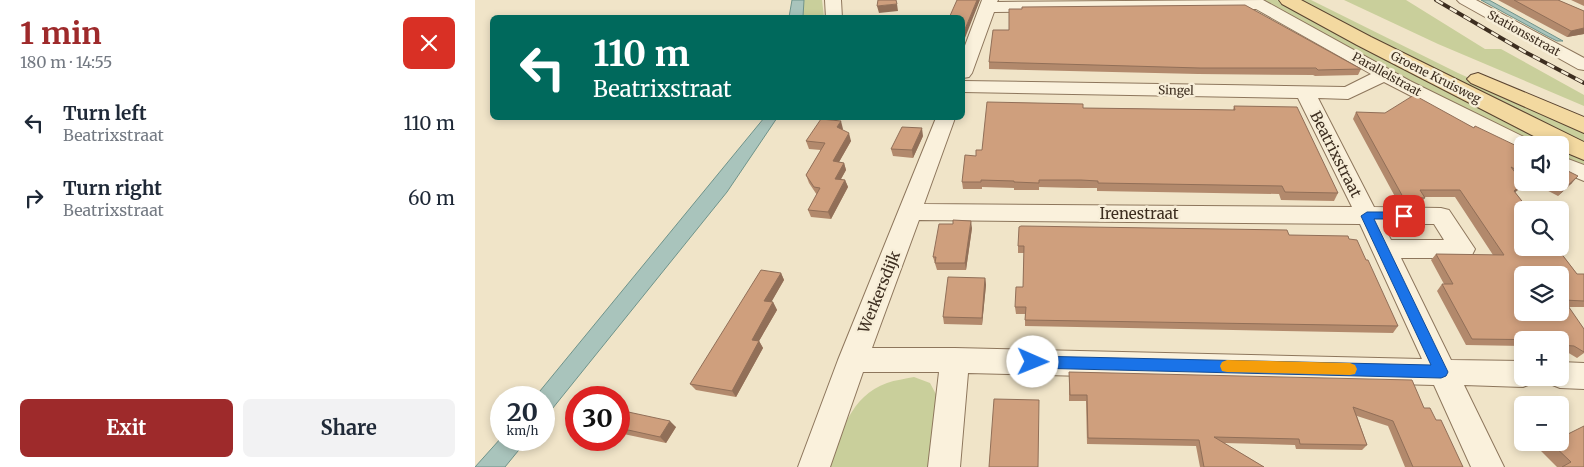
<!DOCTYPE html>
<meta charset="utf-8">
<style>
:root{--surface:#fff;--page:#f2f2f3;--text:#1f2937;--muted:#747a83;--accent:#9e2a2b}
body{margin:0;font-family:Merriweather,serif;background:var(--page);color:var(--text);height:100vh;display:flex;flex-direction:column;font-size:19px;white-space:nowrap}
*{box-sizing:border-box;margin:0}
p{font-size:16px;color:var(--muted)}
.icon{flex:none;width:28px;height:28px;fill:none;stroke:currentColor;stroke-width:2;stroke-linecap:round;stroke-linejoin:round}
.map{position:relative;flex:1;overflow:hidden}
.sheet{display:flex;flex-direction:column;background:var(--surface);width:475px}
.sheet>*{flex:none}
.banner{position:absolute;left:15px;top:15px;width:475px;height:105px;border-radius:8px;box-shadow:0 2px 8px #0003;background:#00695c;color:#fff;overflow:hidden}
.fabs{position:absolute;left:1039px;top:136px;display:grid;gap:10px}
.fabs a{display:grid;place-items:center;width:55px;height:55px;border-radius:8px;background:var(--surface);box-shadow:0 2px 8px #0003;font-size:25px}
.speed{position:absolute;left:15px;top:386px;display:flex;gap:10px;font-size:25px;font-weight:700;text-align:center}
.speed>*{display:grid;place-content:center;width:65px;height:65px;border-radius:50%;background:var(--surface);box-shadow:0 2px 8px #0003;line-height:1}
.speed small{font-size:12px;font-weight:400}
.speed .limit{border:8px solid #d22;background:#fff;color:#111}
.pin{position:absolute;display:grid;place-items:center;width:42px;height:42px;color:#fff;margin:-21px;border-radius:10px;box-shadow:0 2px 8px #0006}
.me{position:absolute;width:55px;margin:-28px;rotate:91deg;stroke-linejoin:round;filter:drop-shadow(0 0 4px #0008)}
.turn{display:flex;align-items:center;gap:18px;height:105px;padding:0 20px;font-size:22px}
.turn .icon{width:65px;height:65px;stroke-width:2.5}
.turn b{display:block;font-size:35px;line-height:42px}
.round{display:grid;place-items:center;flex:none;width:52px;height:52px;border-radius:8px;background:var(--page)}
.overview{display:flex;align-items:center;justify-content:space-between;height:85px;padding:0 20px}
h1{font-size:30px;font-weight:700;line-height:38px;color:var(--accent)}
.cta{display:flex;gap:10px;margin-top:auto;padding:10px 20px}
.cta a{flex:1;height:58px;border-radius:8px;background:var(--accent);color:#fff;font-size:20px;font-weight:700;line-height:58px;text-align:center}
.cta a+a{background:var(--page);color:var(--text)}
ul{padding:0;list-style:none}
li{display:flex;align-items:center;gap:15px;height:75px;padding:0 20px}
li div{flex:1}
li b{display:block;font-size:19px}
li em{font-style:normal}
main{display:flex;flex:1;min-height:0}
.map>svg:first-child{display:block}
.green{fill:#c9cf9b}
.water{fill:#a9c4bc;stroke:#6f938a}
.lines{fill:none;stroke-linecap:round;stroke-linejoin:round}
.minor-casing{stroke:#8d765c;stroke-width:2}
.major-casing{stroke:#5b4430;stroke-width:2}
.minor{fill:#faf1dc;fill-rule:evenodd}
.major{fill:#f3d9a0;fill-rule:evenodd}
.rail-casing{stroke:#3d2e20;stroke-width:4}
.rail{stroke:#f7eed8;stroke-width:2.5;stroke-dasharray:8;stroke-linecap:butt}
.wall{fill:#b2896c}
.shaded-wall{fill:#916f58}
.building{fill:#cf9f7d;stroke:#916f58;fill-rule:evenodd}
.route{fill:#1a73e8;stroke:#114b97}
.slow{fill:#f59e0b}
.labels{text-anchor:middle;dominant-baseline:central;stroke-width:5;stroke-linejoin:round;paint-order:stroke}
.far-street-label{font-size:12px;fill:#3d2e20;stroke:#f7eed8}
.street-label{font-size:15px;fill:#3d2e20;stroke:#f7eed8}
</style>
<main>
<section class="sheet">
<div class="overview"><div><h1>1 min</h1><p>180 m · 14:55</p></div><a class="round" style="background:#d93025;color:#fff"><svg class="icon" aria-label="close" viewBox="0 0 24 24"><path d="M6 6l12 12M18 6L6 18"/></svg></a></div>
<ul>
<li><svg class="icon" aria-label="left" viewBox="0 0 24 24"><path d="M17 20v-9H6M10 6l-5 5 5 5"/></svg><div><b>Turn left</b><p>Beatrixstraat</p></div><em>110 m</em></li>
<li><svg class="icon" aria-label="right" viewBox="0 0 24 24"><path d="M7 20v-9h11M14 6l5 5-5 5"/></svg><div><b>Turn right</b><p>Beatrixstraat</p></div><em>60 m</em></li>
</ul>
<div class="cta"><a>Exit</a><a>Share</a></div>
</section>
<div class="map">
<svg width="1109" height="467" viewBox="0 0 1109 467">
<rect width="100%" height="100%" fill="#f0e4c8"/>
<path class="green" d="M329,0H347L349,17L328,18Z
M783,0H802L1109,153V169L1085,157V145H1060L1016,124Z
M820,0H836L983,73L1109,130V142Z
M869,0H931L1010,49H1026L1109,95V106L963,44Z
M439,377L455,383L463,398L461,467H353C366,434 375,396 412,383C420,380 430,379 439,377Z"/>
<path class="water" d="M317,0H329L328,17H314Z
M1006,0H1014L1088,41H1082L1072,36Z
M289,118H302L252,192L69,419V398L60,397Z
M26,438V440H52L30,467H0Z"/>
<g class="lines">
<g class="minor-casing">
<path id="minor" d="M350,0H366L367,18H351Z
M507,0H523L522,2L788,0L935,81L1055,140L1058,145H1048V151L1041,150L909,82L873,99L843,98L899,207L966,208L974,210L1000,249L997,255L988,258H926L976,360L1048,361V378H1061L1058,383L1048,387L989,385L1029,467H996L959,385L493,373L485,467H453L464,372H388L355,467H323L363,360L461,118H480L449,204L877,207L823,98L488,92V81L870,87L896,74L781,9L519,12L497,73L494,77L488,78V51ZM444,220L885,224L947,359L480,348H397ZM908,224H959L969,240H916Z
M982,0H1001L1109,58V70L1103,69L985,3Z
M1085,156L1109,165V181L1085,171Z
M1085,362L1109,363V389L1085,388L1075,384L1072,378H1085Z"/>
</g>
<g class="major-casing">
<path id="major" d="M804,0H826L896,37L1109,142V160L1085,150V145H1076L882,45L807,4Z
M1003,73L1109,117V133L996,83L992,79L996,75Z"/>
</g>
<use href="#minor" class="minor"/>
<use href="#major" class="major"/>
<g class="rail-casing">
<path id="rail" d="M961,0L1050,52L1109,83"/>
</g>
<use href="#rail" class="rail"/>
</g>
<path class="wall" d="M1023,0H1083L1109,11V34L1092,37Z
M1096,0H1109V6Z
M514,62L886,69L883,75L840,76L838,75L723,74L514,69Z
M759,106L863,193L859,201L806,200L804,194L622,191V188H605L564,187V190H539V188L507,187V189H488L487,182L501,156L507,150L608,108L758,110Z
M881,112L999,128L1048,149V182H1051L1050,184L1048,183L1040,192L1102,274H1109V307H1093L1109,329V353L1102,358L1092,352H1085V340H1048V346L991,345L962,291L967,284H969L956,260L961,254L1018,255L980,197H949L950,198L945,204H924L878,119Z
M368,129L367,130L376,141L364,162L369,163L371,170L366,179L370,180L373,187L356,219L336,217L333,210L342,195L334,183L331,175L346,150L334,149L331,141Z
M448,136L438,158L418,156L416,149Z
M1056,182H1085L1097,183L1083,196Z
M497,228L491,270H462L458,257Z
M814,235L874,239L891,260L923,326L918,333L550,326V314H541L540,307L548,287L549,253H543V246Z
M306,273L309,280L296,302H298L302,310L284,341L288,348L261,397L221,390L215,384Z
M510,278L511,285L507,325L469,324L468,317Z
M594,372L949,408L961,420L988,467H930L913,426L882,416L892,445L887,450L821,449L820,445L749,443L789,467H725L721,446L612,444L611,401H594Z
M144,410L201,427L191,443L144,433Z
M1077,442L1109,467H1082L1065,450Z"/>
<path class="shaded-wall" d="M502,0H505L488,43V34Z
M422,4L423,11L404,13L402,6Z
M1109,28V34L1092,37L1096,31Z
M366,121L368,129L364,134L362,127Z
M447,128L448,136L438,158L437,150Z
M374,133L376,141L360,169L358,161Z
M369,163L371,170L362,186L360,179Z
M1103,176L1097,183L1083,196L1089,189Z
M370,180L373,187L356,219L353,212Z
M1048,183L1043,190L1033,198L1039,191Z
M496,221L497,228L491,270L490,263Z
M306,273L309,280L293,308L289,301Z
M510,278L511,285L507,325V318Z
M298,302L302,310L284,341L288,348L261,397L257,391L277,340Z
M195,421L201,427L191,443L185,437Z"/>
<path class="building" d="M403,0H421L422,4L402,6Z
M482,0H502L488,34V18H474Z
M1039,0H1083L1109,11V28L1096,31Z
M770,5L886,69L843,70L841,68H725L514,62L518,30H534V9H547V7Z
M939,95L999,128L1000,126L1048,149V173L1036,167L1048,183L1039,191L1054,210H1048V248H1082L1102,274H1109V301L1089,300L1109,329V352L1099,346L1085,345V340L997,339L967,284H978L961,254L1029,255L985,190H945L950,198L928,197L881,112L910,113ZM1048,275H1085V312H1048Z
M512,102L608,104V108L760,110L759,106L822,107L863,193L810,192L807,186L623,183V181L606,180H564V183L539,182V181L506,180V182H487L490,155L501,156V150H507Z
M346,119L366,121L362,127L374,133L358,161L369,163L360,179L370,180L353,212L333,210L345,188L339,187L331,175L350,143L331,141Z
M427,127L447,128L437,150L416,149Z
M1085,167L1103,176L1089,189L1075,182H1085Z
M478,220L496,221L490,263H460L461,257H458L464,224H478Z
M546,226L812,230L814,235L873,236L874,239L882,240L891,260H893L923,326L550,320L551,307H540L541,287H548L549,246H543L544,227Z
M286,270L306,273L289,301L298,302L277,340L284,341L257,391L215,384Z
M473,277L510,278L507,318L468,317Z
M594,372L937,380L949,408H955L961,420H966L988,467H938L918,421L878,407L892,445L825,444L824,439L739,437L789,467H729L724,440L613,438L612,395H595Z
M519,399L564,400L563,467H514Z
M144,410L195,421L185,437L144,428Z
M1109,426V467H1087L1096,462L1076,443L1085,442V438Z"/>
<path class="route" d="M892,212H929L934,216L929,219H899L973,372L971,376L966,378L558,368L553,366L551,362L553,357L558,356L956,365L886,216Z"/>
<path class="slow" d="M752,360L875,363L880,365L882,369L880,374L875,375L752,372L747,371L745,366L747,362Z"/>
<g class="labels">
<g class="far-street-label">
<text transform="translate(1049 33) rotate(29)">Stationsstraat</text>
<text transform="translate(912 74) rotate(29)">Parallelstraat</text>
<text transform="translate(961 77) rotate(27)">Groene Kruisweg</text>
<text transform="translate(701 90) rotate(1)">Singel</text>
</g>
<g class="street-label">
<text transform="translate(861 154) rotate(63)">Beatrixstraat</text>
<text x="664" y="213">Irenestraat</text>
<text transform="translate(404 292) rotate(-68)">Werkersdijk</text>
</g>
</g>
</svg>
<div class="fabs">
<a><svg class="icon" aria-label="sound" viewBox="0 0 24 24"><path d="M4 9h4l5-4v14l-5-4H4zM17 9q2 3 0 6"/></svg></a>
<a><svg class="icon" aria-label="search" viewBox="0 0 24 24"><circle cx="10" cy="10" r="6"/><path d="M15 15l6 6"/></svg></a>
<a><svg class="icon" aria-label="layers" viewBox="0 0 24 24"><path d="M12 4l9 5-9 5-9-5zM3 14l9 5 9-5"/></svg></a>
<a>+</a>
<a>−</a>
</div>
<div class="speed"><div>20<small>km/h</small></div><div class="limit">30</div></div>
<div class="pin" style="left:929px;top:216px;background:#d93025"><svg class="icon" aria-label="arrive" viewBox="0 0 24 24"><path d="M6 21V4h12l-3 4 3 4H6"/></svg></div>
<svg class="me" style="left:558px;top:362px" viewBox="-20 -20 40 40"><circle r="19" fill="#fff"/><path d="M0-13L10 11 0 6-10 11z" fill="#1a73e8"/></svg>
<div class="banner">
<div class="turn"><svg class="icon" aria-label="left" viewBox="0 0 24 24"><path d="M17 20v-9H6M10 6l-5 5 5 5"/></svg><div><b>110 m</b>Beatrixstraat</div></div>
</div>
</div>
</main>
